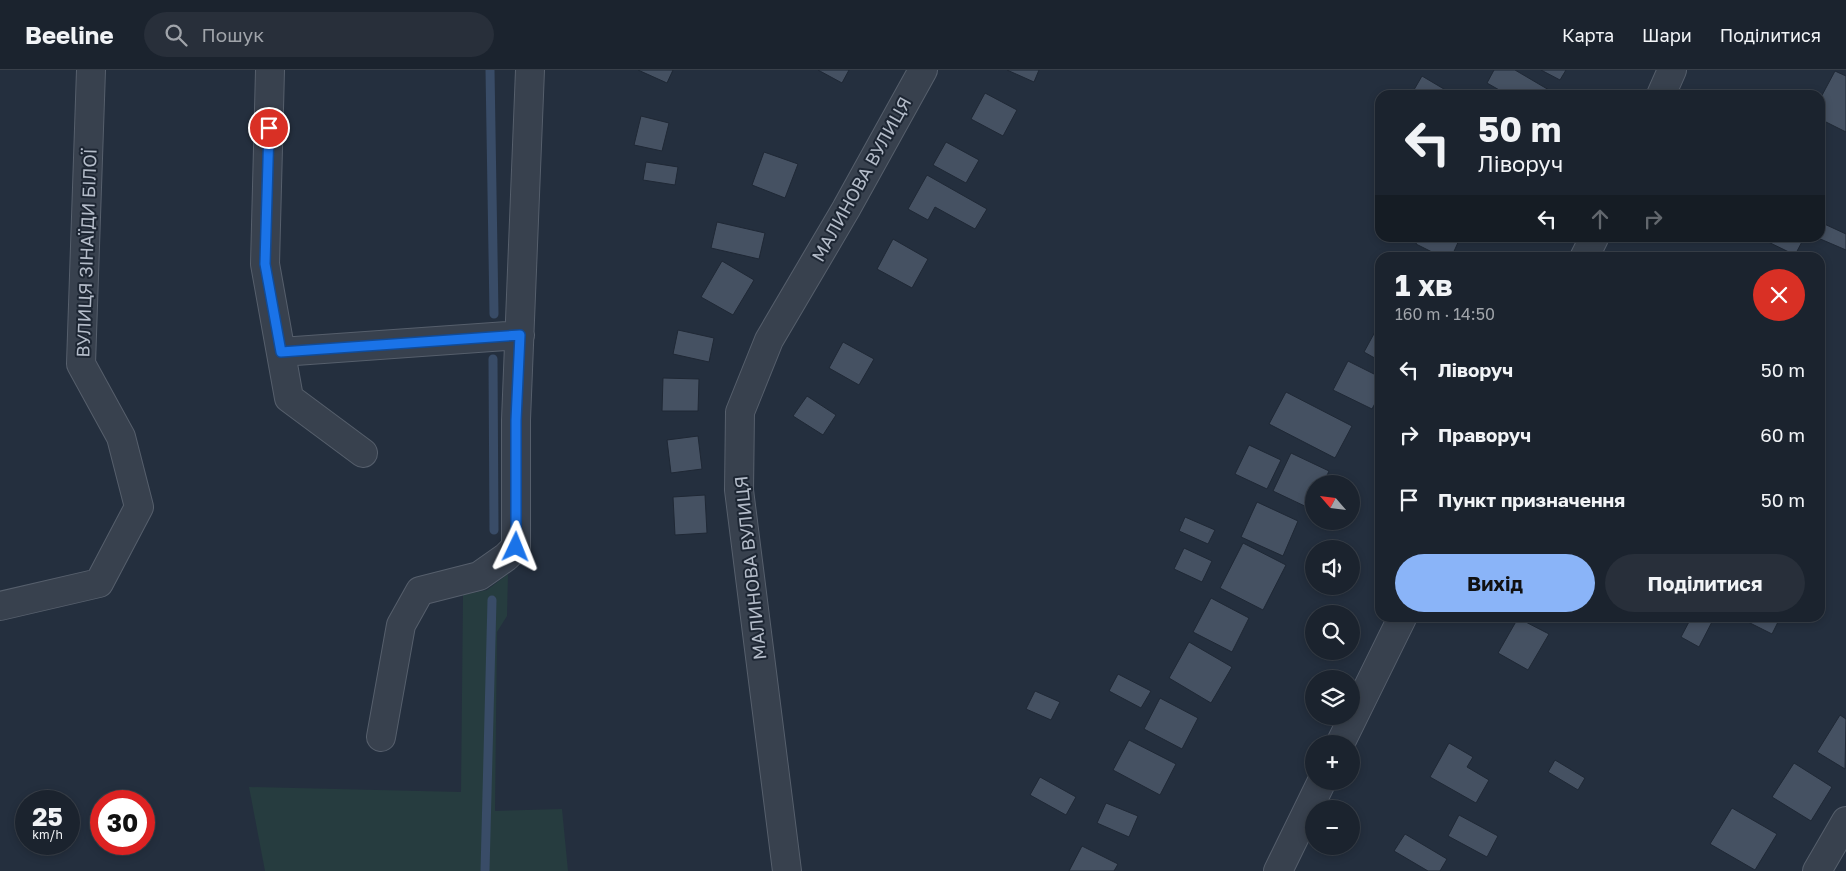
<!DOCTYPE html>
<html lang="uk">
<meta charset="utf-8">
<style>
:root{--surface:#1b232e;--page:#282f3a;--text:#f1f3f6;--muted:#a0a4aa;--line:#39404a;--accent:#8ab4f8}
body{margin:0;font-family:"Golos Text",sans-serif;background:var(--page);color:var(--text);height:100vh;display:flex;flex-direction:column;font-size:19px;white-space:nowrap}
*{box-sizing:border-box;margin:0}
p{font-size:16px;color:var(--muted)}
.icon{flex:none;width:28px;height:28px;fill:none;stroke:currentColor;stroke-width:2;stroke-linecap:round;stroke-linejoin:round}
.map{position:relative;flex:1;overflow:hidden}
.sheet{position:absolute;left:1375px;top:182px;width:450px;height:370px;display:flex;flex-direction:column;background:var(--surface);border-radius:15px;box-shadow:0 2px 8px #0003,0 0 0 1px var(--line)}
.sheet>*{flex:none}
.top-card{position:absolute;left:1375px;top:20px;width:450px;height:152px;border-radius:15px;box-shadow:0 2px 8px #0003,0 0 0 1px var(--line);background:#1b232e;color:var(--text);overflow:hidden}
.needle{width:32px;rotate:298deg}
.tools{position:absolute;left:1305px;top:405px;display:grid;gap:10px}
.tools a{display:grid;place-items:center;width:55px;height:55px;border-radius:50%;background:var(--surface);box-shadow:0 2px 8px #0003,0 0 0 1px var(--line);font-size:25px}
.speed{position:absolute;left:15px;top:720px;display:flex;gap:10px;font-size:25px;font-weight:700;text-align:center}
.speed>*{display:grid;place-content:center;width:65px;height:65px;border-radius:50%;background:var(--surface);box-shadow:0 2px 8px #0003,0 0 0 1px var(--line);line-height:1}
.speed small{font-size:12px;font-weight:400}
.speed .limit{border:8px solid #d22;background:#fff;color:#111}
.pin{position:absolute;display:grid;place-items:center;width:42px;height:42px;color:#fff;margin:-21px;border:2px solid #fff;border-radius:50%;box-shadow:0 1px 5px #0007}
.me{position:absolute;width:55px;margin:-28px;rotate:2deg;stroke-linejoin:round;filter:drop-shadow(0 0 4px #0008)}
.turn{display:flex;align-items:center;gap:18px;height:105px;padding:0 20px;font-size:22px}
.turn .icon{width:65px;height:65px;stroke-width:2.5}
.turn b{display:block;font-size:35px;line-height:42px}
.lanes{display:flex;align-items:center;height:48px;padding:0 20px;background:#0003;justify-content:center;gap:25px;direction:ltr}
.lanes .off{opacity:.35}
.round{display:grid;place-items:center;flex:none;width:52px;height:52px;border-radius:26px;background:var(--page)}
.head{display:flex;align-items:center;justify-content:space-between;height:85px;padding:0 20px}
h1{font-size:30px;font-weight:700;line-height:38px}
.primary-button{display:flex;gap:10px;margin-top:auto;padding:10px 20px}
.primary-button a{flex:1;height:58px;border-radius:30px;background:var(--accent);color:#111;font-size:20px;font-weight:700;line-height:58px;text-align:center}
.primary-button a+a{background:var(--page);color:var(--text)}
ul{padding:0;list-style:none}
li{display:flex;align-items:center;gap:15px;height:65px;padding:0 20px}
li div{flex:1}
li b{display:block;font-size:19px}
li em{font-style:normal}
header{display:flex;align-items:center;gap:30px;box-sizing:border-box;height:70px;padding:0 25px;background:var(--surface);border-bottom:1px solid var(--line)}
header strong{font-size:24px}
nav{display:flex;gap:28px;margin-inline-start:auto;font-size:18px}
.search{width:350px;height:45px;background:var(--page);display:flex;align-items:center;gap:12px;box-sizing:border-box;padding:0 18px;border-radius:28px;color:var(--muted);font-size:19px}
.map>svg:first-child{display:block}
.green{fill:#263c3f}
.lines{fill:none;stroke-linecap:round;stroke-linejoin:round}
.stream{stroke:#394c67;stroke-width:9}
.building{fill:#455162;stroke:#1f2835}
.minor-casing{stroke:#565f6c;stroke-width:30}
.minor{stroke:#38414e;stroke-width:28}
.route-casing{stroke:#114b97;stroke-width:12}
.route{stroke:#1a73e8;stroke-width:9}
.labels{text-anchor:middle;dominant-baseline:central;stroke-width:4;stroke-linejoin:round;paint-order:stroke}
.street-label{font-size:18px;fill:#b4bcc9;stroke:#1d2633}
</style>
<header>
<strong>Beeline</strong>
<div class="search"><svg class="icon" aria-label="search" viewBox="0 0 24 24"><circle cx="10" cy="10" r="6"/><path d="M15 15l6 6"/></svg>Пошук</div>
<nav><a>Карта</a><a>Шари</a><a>Поділитися</a></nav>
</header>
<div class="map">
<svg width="1846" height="801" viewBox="0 0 1846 801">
<rect width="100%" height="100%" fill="#242f3e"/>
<path class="green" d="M508,504L507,546L497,562L495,741L562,739L568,801H265L249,717L461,722L463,525L487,520Z"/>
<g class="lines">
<path class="stream" d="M490,0L494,244
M493,289L494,460
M485,801L492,530"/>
</g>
<path class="building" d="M638,0H673L667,13Z
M818,0H849L842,13Z
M1007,0H1039L1034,12Z
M1494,0H1515L1549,20L1546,25H1508L1487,13Z
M1541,0H1566L1560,10Z
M1835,1L1846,6V62L1820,49V29Z
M1422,6L1454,25H1411Z
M985,23L1017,40L1003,66L971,49Z
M641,46L669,53L662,81L634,75Z
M946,72L979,90L966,113L933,95Z
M764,82L798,94L785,128L752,115Z
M646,92L678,97L675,115L643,110Z
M927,105L987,139L975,159L935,137L928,150L908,139Z
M717,152L765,163L759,189L711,178Z
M1820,152L1846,164V180L1818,168H1820Z
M1419,168H1460L1451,188H1444L1416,174Z
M1760,168H1804L1795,185Z
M893,169L928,189L912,218L877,199Z
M722,191L754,210L733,245L701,227Z
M678,260L714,268L709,292L673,284Z
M1376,260L1380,263V291L1364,282Z
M843,272L874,289L859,315L829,298Z
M1348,291L1380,307V324L1372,339L1333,320Z
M663,308L699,309L698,341H662Z
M1286,322L1352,356L1335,388L1269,354Z
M807,326L836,345L823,365L793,346Z
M698,366L702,399L671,403L667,370Z
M1249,375L1281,390L1267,419L1235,404Z
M1291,383L1329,401L1323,414H1314V433L1311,439L1273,421Z
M705,425L707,463L675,465L673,427Z
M1257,432L1298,451L1283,486L1241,467Z
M1185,447L1215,460L1208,474L1179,461Z
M1243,473L1286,495L1263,540L1220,518Z
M1184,478L1212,491L1202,512L1174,499Z
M1211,528L1249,548L1232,582L1193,562Z
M1518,548L1549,564L1528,600L1498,583Z
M1691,548H1714L1699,577L1681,567Z
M1740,548H1780L1772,564Z
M1189,572L1232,597L1211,633L1169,608Z
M1118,604L1151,621L1141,638L1109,621Z
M1035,621L1060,632L1051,650L1026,639Z
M1160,628L1198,648L1182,679L1144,659Z
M1840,645L1846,649L1845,699L1817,682Z
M1129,670L1176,694L1160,725L1113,700Z
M1449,673L1473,687L1467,697L1489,710L1476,733L1430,707Z
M1555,690L1585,708L1578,720L1548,702Z
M1794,693L1832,717L1811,751L1772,727Z
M1040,707L1076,727L1066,745L1030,725Z
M1106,733L1138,746L1129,767L1097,753Z
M1732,738L1777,764L1755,800L1710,774Z
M1459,745L1498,766L1487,787L1448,766Z
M1405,764L1447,789L1440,801H1428L1394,781Z
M1082,776L1118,794L1114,801H1069Z"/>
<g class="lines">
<g class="minor-casing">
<path id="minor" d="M270,0L265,194L289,328L363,383
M1661,25L1672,0
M1584,188L1594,168
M281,282L520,265
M0,536L99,513L139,437L121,367L81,294L91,0
M381,667L401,555L420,521L479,506L506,487L516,477V350L530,0
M1340,674L1402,548
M787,801L739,420L740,342L769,270L846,139L923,0
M1278,801L1322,711
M1817,801L1846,751"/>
</g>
<use href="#minor" class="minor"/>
</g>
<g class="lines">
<g class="route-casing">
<path id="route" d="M269,58L265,194L281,282L520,265L516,350V477"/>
</g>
<use href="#route" class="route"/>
</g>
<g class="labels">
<g class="street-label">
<text transform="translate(861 109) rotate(-61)">МАЛИНОВА ВУЛИЦЯ</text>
<text transform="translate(86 183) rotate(-88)">ВУЛИЦЯ ЗІНАЇДИ БІЛОЇ</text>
<text transform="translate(750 498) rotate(-96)">МАЛИНОВА ВУЛИЦЯ</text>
</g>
</g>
</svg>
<div class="tools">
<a><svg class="needle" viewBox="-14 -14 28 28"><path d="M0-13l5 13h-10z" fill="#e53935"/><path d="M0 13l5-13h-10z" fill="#a0a4aa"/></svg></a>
<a><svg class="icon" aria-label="sound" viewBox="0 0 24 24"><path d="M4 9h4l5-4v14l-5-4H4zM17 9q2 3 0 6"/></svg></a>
<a><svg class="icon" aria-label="search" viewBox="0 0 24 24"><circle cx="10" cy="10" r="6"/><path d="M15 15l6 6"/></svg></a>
<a><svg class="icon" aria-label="layers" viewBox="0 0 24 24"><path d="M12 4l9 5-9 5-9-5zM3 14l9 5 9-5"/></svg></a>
<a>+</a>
<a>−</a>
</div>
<div class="speed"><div>25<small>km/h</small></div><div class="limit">30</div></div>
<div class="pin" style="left:269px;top:58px;background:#d93025"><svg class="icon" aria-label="arrive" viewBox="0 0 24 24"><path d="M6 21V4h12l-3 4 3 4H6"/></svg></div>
<svg class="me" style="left:516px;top:477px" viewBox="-20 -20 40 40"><path d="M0-17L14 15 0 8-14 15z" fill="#1a73e8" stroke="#fff" stroke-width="4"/></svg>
<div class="top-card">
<div class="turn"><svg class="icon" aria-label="left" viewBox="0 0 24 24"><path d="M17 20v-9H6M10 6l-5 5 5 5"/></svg><div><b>50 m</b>Ліворуч</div></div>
<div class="lanes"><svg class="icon" aria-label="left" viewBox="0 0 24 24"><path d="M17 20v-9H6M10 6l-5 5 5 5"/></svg><svg class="icon off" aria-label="ahead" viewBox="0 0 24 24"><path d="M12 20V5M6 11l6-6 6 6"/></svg><svg class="icon off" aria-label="right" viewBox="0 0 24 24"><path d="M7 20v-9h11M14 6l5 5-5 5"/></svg></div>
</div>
<section class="sheet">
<div class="head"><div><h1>1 хв</h1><p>160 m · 14:50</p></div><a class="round" style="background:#d93025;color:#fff"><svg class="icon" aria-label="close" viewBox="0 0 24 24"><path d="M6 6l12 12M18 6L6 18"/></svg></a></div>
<ul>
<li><svg class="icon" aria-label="left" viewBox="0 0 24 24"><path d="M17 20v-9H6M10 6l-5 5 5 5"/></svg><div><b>Ліворуч</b></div><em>50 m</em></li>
<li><svg class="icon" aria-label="right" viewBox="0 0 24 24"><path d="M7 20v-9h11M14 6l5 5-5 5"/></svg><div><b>Праворуч</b></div><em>60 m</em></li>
<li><svg class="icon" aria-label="arrive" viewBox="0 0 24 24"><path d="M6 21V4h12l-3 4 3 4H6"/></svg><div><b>Пункт призначення</b></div><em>50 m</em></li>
</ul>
<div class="primary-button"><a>Вихід</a><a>Поділитися</a></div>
</section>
</div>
